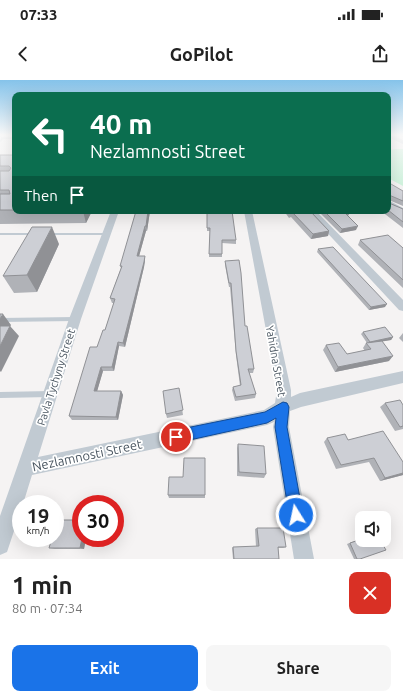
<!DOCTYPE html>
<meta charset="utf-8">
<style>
:root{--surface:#fff;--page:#f6f6f6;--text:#222;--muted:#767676;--accent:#1a73e8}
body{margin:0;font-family:Ubuntu,sans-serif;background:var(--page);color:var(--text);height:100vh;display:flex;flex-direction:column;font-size:15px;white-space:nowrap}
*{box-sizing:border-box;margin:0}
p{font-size:13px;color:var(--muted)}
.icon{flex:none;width:22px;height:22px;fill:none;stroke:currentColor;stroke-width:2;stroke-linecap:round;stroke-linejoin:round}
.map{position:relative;height:479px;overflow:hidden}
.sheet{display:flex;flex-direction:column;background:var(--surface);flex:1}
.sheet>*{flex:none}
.guide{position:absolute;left:12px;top:12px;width:379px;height:122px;border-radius:8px;box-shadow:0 4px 16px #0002;background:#0b6e4f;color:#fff;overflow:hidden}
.controls{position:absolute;left:355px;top:431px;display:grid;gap:8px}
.controls a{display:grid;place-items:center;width:36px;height:36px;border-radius:8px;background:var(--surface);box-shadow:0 4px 16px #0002;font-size:20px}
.speed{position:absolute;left:12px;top:415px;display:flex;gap:8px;font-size:20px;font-weight:700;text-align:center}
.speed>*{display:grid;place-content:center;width:52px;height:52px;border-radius:50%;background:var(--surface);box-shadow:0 4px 16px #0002;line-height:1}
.speed small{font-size:10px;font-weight:400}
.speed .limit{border:6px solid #d22;background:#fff;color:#111}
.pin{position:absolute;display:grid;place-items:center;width:34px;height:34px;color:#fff;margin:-17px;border:2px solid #fff;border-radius:50%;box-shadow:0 1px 4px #0007}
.me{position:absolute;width:44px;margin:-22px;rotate:350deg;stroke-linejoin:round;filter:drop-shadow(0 0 3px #0008)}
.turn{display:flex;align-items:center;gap:14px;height:84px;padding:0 12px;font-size:18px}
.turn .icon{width:52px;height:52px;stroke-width:2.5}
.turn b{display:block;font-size:28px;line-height:34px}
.then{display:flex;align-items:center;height:38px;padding:0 12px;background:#0003;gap:8px;font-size:15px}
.round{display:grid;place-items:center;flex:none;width:42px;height:42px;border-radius:8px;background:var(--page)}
.summary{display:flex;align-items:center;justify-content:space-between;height:68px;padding:0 12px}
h1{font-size:24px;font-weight:700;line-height:30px}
.button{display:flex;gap:8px;margin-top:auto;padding:8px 12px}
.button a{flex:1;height:46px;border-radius:8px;background:var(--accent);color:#fff;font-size:16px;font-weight:700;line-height:46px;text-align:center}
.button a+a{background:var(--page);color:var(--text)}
.status{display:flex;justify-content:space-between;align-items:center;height:28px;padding:0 20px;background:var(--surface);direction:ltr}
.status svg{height:11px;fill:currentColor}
header{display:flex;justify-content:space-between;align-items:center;height:52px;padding:0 12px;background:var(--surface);font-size:18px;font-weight:700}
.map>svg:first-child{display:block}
.green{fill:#c3f1d5}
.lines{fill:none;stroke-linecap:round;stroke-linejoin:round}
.lane{fill:#c1cad2;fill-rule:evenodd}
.street{fill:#c1cad2;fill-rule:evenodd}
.wall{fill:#b0b2b7}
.shaded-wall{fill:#909195}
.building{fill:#cdcfd5;stroke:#909195}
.route{fill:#1a73e8;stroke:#114b97}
.labels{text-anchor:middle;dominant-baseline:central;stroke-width:3.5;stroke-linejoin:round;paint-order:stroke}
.street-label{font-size:11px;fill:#4a5661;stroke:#fff}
.near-street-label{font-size:13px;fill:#4a5661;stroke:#fff}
</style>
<div class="status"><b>07:33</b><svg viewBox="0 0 49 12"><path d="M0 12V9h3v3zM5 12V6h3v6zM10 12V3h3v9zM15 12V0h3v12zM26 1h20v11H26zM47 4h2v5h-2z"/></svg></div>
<header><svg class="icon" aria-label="back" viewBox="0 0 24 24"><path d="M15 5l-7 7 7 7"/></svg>GoPilot<svg class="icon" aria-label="share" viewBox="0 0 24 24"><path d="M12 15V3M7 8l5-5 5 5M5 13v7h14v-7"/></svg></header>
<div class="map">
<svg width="403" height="479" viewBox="0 0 403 479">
<rect width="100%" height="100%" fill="#f5f3f3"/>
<path class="green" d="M396,69H403V106L388,98V70Z"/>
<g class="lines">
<path class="lane" d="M1,57H15V59H3L0,62Z
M0,153H34L36,154L34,155H0Z
M46,153H106L108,154L106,155H48L46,154Z
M75,237L78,239L75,241L0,242V238Z
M50,311L53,312L54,314L53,316L50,317L0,318V312Z"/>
<path class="street" d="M388,55H393L403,60V64L388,57Z
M388,120L403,128V134L388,126Z
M111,131H119L81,239L38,377L264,330L275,323L277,310L244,131H252L291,310V317L300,313L403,291V303L301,327L290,331L289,347L314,479H294L273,347L274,342L267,345L32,395L23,424H21V430L7,472L0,475V436L69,239Z
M307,131H316L403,220V231L399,230Z"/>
</g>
<path class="wall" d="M0,75H15V131H92L86,143L0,144Z
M388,105L403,111V126L389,120V123L403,129V148L381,131H388Z
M150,131L147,151H146L139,176L145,180L144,187L125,267L119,266L114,291H103L97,311H121L123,315L118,340H72L69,336L97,267L105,250L114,223H112L110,218L121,188L120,186Z
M207,131L236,160V164L222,163V177H209L210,151H207Z
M284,131H310L329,151L328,156L311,159L291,137L289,138Z
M318,131H346L349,134L348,136L356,150L340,153Z
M360,160L403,168V208L358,165Z
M59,164L37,212L14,213L3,196Z
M318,169L385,227L369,230L317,172Z
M225,181L245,246L254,289L253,293H249L256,314L255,318L235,321L232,310L233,307L240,306L236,275L230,207H229L225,185Z
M363,252L393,257L391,260L382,261L389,281L335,292L323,270L326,265L347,274L365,271L363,268L366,263H367L361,254Z
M403,253V262L399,258Z
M179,308L183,335L167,338L166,334Z
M385,323L403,325V349L395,351L380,327Z
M327,358L348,360L403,382V395L380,401L369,382L336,389L324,362Z
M238,364L266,394L264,398L237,396V368Z
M205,378V418H169L168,415L183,397Z
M257,448L286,467L283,468H278L279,479H233L232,468L233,467H256L255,449Z
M81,458H86L84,469H55L49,468Z
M362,458L360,479H354L347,464Z"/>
<path class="shaded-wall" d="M83,131H92L86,143Z
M148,131H150L147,151L146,146Z
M145,146L146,151L138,180L137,176Z
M358,146L356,150L340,153L342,149Z
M52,147L59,164L37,212L27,195Z
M329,151L328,156L311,159L313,154Z
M145,176V180L144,187L125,267L123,263Z
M387,224L385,227L369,230L371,227Z
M3,234L11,245L5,257L0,251V239Z
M10,246L19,256L1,292L0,291V266Z
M393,257L391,260L368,264L370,262Z
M118,262L119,266L114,291L112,287Z
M393,276L389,281L335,292L338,287Z
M101,287L103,291L96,315L94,311Z
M121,311L123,315L118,340L116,337Z
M403,393V395L380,401L385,398Z
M82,458H86L84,469L80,468Z"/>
<path class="building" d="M0,75H15V130H0V114H10L9,110H0V91H9L11,88L9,86H0Z
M391,104L403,111V121L389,115V123L403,129V142L388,130V105Z
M136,131H148L146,146H145L137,176H145L144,182L123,263L118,262L112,287H101L94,311H121L116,337L69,336L90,267H97L103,250H105L115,219L110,218L122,186H120Z
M207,131H232L236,160H222V174H209L210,148H207Z
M288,131H310L329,151L313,154L292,132L290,134Z
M324,131H346L349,134H346L358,146L342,149Z
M32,147H52L27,195L3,196Z
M388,155L403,168V200L360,160Z
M333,167L387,224L371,227L318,169Z
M239,180L241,193L245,246H247L254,289H248L256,314L236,317L233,307L241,305L236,271L231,203H229L225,181Z
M0,234H3L0,239Z
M0,246H10L0,266Z
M385,247L393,257L370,262L363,252Z
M382,261L393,276L338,287L326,265L339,263L347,274L371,269L366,263Z
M179,308L183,330L166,334L163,311Z
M400,320L403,325V346L400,347L385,323Z
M383,351L403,382V393L385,398L374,378L341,385L327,358L345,354L348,360Z
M238,364L264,366L266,394L239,392Z
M184,378H205V415H168L169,397H183Z
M57,440H81V458H82L80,468H49L52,458H55V448Z
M257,448H283L286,467H278L279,479H234L233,467L259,466Z
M362,459V460H380L386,470L360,479H357L350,463Z"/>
<linearGradient id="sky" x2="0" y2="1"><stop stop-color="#85c3ea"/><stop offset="0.45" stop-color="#fafafa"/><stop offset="1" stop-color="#fafafa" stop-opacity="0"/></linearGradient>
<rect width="403" height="122" fill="url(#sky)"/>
<path class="route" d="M283,322L287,323L289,327L287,347L303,435L301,440L296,442L291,440L289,435L275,347L276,338L267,343L176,363L172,361L170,357L172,352L176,350L265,332Z"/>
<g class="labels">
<g class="street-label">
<text transform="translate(276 281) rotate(80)">Yahidna Street</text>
<text transform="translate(56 297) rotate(-72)">Pavla Tychyny Street</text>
</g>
<g class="near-street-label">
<text transform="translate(87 375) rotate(-12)">Nezlamnosti Street</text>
</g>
</g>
</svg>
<div class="controls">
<a><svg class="icon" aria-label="sound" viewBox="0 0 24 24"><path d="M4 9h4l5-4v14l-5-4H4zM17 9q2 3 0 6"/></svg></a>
</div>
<div class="speed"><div>19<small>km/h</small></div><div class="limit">30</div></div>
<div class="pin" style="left:176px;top:357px;background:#d93025"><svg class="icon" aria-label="arrive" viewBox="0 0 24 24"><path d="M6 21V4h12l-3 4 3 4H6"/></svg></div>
<svg class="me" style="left:296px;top:435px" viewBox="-20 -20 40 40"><circle r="17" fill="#1a73e8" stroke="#fff" stroke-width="3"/><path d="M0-11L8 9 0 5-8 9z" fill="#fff"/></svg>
<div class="guide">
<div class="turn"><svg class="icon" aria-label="left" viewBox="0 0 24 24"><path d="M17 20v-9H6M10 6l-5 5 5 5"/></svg><div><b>40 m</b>Nezlamnosti Street</div></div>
<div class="then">Then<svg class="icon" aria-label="arrive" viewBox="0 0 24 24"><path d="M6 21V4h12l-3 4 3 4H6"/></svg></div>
</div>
</div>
<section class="sheet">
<div class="summary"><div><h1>1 min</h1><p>80 m · 07:34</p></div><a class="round" style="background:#d93025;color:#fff"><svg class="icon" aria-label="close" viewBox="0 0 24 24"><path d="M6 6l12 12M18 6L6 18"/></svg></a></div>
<div class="button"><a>Exit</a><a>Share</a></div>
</section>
